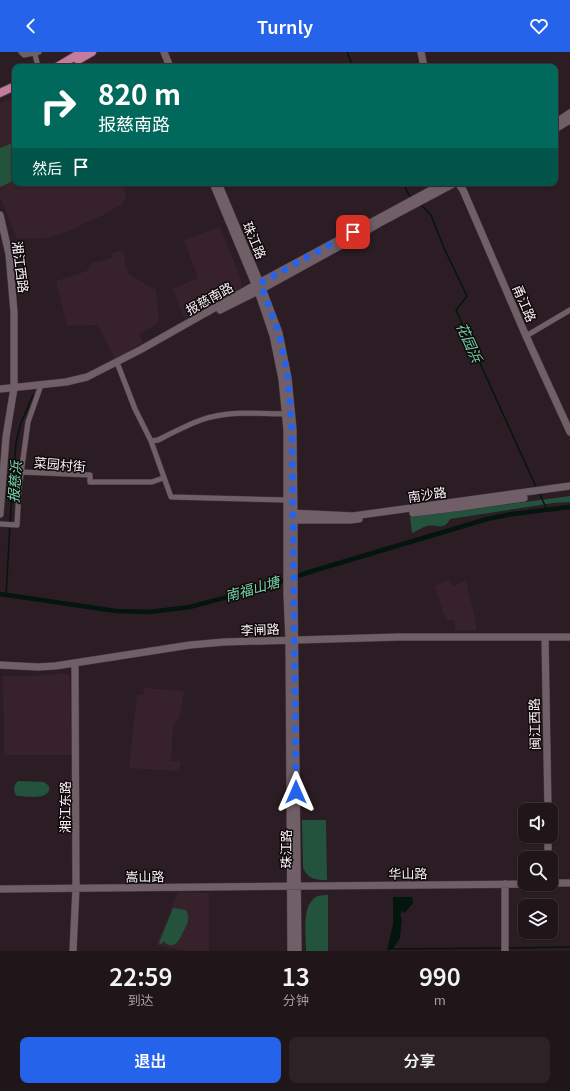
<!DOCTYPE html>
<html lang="zh">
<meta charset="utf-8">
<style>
:root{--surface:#20161a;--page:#2d2327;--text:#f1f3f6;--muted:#a29fa2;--line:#3d3539;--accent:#2563eb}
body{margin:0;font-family:Georgia,"Noto Sans SC",serif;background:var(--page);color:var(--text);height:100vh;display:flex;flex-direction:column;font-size:15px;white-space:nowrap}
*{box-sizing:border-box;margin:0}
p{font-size:13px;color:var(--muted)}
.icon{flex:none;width:22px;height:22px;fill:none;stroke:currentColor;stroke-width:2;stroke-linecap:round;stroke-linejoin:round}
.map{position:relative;height:899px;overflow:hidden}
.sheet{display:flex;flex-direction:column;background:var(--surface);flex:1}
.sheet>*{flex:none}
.banner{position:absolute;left:12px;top:12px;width:546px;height:122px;border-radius:8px;box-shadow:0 1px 3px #0004,0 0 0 1px var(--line);background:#00695c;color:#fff;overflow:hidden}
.buttons{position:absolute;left:518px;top:751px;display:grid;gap:8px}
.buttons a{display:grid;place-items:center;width:40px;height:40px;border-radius:8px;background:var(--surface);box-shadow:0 1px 3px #0004,0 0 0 1px var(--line);font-size:20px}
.pin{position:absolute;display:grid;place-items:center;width:34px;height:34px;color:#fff;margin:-17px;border-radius:8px;box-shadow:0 2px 6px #0006}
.me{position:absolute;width:44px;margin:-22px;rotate:0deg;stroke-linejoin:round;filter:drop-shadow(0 0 3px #0008)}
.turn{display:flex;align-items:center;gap:14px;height:84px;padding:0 20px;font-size:18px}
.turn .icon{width:52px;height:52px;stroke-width:2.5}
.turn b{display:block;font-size:28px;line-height:34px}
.then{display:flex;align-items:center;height:38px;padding:0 20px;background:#0003;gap:8px;font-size:15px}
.eta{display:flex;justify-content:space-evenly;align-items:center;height:68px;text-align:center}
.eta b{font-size:24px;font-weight:600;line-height:28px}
.primary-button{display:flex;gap:8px;margin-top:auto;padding:8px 20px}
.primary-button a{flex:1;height:46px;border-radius:8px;background:var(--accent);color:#fff;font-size:16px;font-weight:600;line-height:46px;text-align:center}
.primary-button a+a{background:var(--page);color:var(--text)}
header{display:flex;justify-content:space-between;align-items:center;height:52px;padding:0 20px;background:var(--accent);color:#fff;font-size:18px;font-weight:600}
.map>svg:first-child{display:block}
.built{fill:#37222c}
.green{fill:#24533d}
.water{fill:#03160d}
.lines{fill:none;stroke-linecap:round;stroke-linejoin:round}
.stream{stroke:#03160d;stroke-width:1.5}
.canal{stroke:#03160d;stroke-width:4.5}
.street-casing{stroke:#463a3f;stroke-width:6}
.secondary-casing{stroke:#463a3f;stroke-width:8}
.primary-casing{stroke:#463a3f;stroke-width:10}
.street{stroke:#715f67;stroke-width:5}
.secondary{stroke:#715f67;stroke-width:7}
.primary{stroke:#c47c9e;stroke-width:8}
.route{stroke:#2563eb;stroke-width:7;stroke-dasharray:0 12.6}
.labels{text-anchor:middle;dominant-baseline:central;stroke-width:3;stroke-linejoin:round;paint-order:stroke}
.street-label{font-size:13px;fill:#fbf1f5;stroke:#0f090c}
.water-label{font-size:14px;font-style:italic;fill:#73d5a7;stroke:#0f090c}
</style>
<header><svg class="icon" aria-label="back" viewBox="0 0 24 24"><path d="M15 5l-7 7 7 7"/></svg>Turnly<svg class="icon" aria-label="heart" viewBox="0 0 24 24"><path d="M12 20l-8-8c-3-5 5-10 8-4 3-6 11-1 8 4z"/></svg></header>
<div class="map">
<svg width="570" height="899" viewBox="0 0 570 899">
<rect width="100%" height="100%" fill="#2b1d23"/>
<path class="built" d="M15,45V131H122L127,145L122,152L103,163L64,181L48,186L17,187L0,145V51Z
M220,175L241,227V235L236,240L184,266L173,237L198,226L184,188Z
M123,198L126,216L129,222L156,238L159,270L139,283L143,290L115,308L98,273L67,274L56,229L87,219L92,211L113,206L112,201Z
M449,528L453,534L466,529L476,570V578H455V568H446L435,534Z
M60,621L68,622L70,625L71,703H4L3,624H19L48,623Z
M144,636L184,639L180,661L178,667L173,673L171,709H181L179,719L129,716L137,643H143Z
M178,840L209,841V899H187L156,893Z"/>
<path class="green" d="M15,90V128L0,135V96Z
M570,444V450L553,451L450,467C444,479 436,472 427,474C422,475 417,479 412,481L410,465Z
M18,729L44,730L49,734C52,749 26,744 17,744C13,740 13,733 18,729Z
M302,768H326L327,828C316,828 308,827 303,816Z
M328,843V899H306C306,883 301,851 318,844C321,843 325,843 328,843Z
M173,856L186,858C187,861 189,864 188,868C188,872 185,876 183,880C179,889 174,899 163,889L162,892L159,891Z"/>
<path class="water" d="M393,845H412L413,852L411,853L405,861L402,859L400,863L402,867L400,886L393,897L387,899L393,872Z"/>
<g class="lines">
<path class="stream" d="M347,0L353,15
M403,131L409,143L413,146
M420,152L431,163L444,196L467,244L456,258L537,437
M539,440L547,458
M6,543L11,456L16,391L21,371L33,343
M507,896L570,895
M393,897L503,896"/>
<path class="canal" d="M0,542L116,559L149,560L190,555L257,537L316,518L487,467L512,462L570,455"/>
<g class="street-casing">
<path id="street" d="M21,0L24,3L39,0
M35,2L38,15
M526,284L570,258
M118,313L135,357L151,389L171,445L287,448
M151,389L158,388C172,381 187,373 201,368C226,359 259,361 285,362
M21,420L90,423V430H152L163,426
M0,472L17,473L19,437L28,370L40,336"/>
</g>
<g class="secondary-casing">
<path id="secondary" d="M164,0L170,15
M421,0L424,15
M555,71L570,61
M555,77L570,68
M213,131L258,239L273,283L282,327L287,378V542L289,588L291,899
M218,131L260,231L279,281L288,326L293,377L294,468V542L298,899
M458,131L463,138L526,284L570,380
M0,163L9,202L14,260V336L6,385L0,462
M220,258L262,237L349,189L378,172L455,131
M0,337L66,330L87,325L140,298L255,233L444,131
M290,461L353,464L570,434
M413,461L461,455L524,446
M290,468H350L359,467
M545,585L548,758
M0,613L38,615L55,614L190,593L224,590L399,585H570
M548,784V806
M551,831H570
M505,832V899
M0,837L525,832
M73,899L76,836L75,612"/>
</g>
<g class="primary-casing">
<path id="primary" d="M78,8L92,0
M57,15L82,0
M0,41L15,34"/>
</g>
<use href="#street" class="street"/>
<use href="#secondary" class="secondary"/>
<use href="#primary" class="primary"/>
</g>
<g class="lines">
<path class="route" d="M296,740L292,378L288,326L279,281L260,231L353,180"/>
</g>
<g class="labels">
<g class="street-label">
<text transform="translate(255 188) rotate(67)">珠江路</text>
<text transform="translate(21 215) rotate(83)">湘江西路</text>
<text transform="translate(209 246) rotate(-29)">报慈南路</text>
<text transform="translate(525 251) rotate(67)">甬江路</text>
<text transform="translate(60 412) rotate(5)">菜园村街</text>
<text transform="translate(427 442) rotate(-8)">南沙路</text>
<text transform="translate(260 577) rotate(-2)">李闸路</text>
<text transform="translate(534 672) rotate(-91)">闽江西路</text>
<text transform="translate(64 755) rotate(-90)">湘江东路</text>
<text transform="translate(285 797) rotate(-90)">珠江路</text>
<text transform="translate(408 821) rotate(-1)">华山路</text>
<text transform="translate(145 824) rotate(-1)">嵩山路</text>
</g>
<g class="water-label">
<text transform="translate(470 290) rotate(66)">花园浜</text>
<text transform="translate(14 430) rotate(-86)">报慈浜</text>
<text transform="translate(252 536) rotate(-16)">南福山塘</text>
</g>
</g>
</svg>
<div class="buttons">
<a><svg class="icon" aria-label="sound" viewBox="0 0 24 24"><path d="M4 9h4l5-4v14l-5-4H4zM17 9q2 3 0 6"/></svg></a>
<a><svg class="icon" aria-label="search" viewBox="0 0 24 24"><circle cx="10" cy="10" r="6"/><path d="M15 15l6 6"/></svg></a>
<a><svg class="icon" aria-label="layers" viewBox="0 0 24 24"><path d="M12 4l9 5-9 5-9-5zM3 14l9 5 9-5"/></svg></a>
</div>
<div class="pin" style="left:353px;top:180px;background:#d93025"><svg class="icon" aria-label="arrive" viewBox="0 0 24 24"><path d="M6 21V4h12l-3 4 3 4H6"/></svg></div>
<svg class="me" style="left:296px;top:740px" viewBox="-20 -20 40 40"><path d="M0-17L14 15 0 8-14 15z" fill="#2563eb" stroke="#fff" stroke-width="4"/></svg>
<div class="banner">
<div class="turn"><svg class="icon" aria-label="right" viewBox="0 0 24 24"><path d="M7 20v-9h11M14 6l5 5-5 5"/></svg><div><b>820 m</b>报慈南路</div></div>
<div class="then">然后<svg class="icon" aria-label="arrive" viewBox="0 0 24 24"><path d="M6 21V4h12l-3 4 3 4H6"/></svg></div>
</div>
</div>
<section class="sheet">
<div class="eta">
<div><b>22:59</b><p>到达</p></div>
<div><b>13</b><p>分钟</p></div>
<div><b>990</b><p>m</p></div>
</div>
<div class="primary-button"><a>退出</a><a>分享</a></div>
</section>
